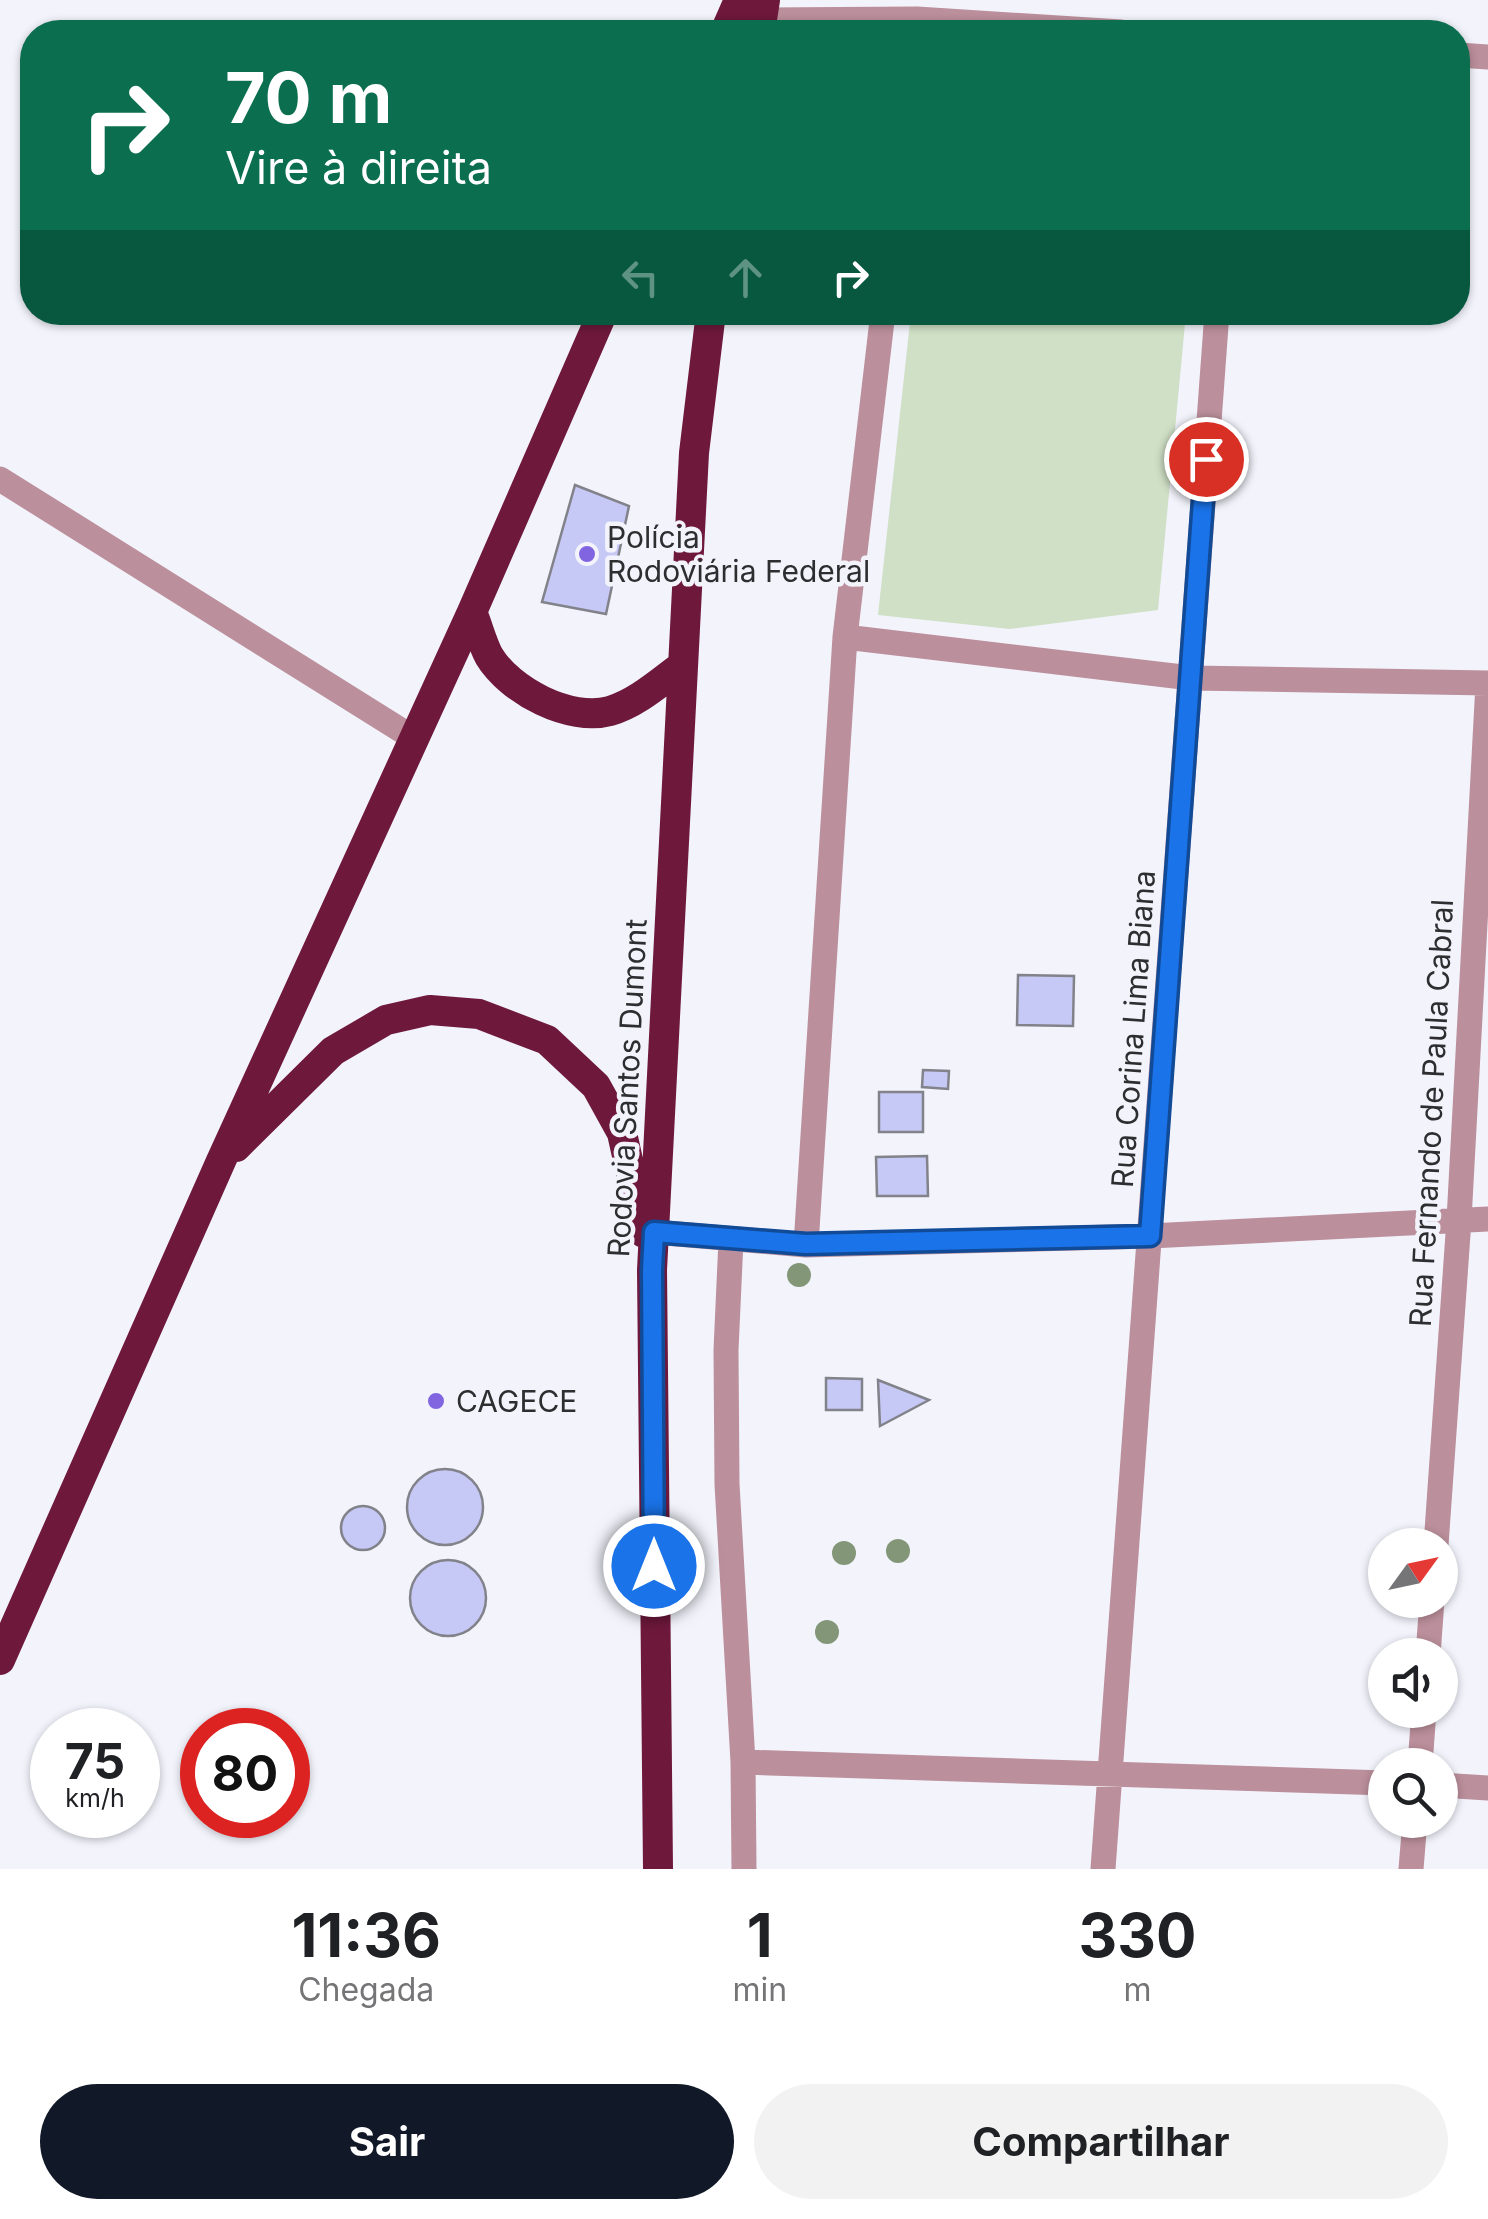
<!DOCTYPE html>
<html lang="pt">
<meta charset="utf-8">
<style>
:root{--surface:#fff;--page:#f2f2f2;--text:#202124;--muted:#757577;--accent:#111827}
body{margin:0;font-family:Inter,sans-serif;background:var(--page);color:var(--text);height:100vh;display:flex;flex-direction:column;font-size:38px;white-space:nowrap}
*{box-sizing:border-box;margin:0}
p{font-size:32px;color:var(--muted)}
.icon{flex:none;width:55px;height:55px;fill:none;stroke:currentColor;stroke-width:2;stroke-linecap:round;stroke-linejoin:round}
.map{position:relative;height:1869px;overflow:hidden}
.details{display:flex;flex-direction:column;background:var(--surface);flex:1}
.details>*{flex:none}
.hud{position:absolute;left:20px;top:20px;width:1450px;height:305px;border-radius:40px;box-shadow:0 2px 8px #0004;background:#0b6e4f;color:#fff;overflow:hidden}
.needle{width:65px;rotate:57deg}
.tools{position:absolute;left:1368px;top:1528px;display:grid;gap:20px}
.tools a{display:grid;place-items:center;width:90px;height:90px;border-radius:50%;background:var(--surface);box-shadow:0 2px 8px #0004;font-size:50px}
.speed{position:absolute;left:30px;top:1708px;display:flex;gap:20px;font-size:50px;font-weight:700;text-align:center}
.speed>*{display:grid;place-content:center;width:130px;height:130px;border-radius:50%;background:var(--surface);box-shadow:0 2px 8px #0004;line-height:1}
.speed small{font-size:25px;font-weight:400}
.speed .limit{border:15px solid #d22;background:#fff;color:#111}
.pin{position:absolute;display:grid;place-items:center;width:85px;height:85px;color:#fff;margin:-42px;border:5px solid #fff;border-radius:50%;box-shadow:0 2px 10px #0007}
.me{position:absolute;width:110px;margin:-55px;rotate:0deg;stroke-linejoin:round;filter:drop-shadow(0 0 8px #0008)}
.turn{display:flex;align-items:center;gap:35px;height:210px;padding:0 40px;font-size:45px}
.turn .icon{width:130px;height:130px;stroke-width:2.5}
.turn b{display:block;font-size:70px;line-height:85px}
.lanes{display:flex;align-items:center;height:95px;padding:0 40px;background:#0003;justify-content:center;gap:50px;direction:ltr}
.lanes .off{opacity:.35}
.eta{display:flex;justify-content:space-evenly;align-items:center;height:170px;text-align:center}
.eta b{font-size:60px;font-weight:700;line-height:70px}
.action{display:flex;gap:20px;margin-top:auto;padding:20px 40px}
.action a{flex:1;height:115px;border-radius:60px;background:var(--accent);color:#fff;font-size:40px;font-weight:700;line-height:115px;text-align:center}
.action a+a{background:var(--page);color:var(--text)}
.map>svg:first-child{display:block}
.green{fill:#d0e0c6}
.building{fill:#c6c8f5;stroke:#82838a;stroke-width:2.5}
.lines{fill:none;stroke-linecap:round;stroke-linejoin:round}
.street{stroke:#bb8f9b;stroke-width:25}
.highway{stroke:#6e183c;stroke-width:30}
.tree{fill:#839678}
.route-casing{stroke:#114b97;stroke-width:25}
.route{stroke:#1a73e8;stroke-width:18}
.poi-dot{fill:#8165e0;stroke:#f2f3fb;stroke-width:4}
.labels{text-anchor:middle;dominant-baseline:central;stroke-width:9;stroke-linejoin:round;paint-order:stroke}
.poi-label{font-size:30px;fill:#2e2e31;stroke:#f2f3fb;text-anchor:start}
.street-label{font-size:30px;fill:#2e2e31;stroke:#f2f3fb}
</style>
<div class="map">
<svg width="1488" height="1869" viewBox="0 0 1488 1869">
<rect width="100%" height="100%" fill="#f2f3fb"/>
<path class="green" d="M911,313H1186L1158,610L1010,629L878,615Z"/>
<path class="building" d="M575,485L629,506L606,614L542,602Z
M1018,975L1074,976L1073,1026L1017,1025Z
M923,1070L949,1071L948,1089L922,1087Z
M879,1092H923V1132H879Z
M927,1156L928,1196H877L876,1157Z
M826,1378L862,1379V1410H826Z
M878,1380L929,1400L880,1426Z
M407 1507a38 38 0 1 1 76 0a38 38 0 1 1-76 0Z
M341 1528a22 22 0 1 1 44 0a22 22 0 1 1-44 0Z
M410 1598a38 38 0 1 1 76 0a38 38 0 1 1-76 0Z"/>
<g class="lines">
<path class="street" d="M762,20L917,19L1121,32
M1458,55L1488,57
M0,479L415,739
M845,637L1191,678L1488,683
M654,1232L806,1245L1150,1236L1488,1219
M731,1240L726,1350L727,1484L743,1762L744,1869
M806,1245L845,637L883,312
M1436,1545L1459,1220L1488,684
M1428,1655L1432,1600
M743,1762L1385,1783
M1420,1765L1424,1710
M1440,1785L1488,1788
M1103,1869L1217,312
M1411,1869L1415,1820"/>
<path class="highway" d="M725,32L739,0
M760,32L765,0
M472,612C478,626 482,643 489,656C510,691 570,722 610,711C637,703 660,682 682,666
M236,1147L333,1051L386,1020L430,1010L479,1014L547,1040L596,1086L622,1133L644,1233
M0,1660L221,1161L472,612L603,312
M658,1869L652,1270L694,453L711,312"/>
</g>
<g class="tree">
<circle cx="799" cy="1275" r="12"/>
<circle cx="898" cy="1551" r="12"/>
<circle cx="844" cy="1553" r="12"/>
<circle cx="827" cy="1632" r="12"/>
</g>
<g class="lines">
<g class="route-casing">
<path id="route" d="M654,1566L652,1270L654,1232L806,1244L1150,1236L1206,459"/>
</g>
<use href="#route" class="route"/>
</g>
<g class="poi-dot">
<circle cx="587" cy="554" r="10"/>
<circle cx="436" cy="1401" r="10"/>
</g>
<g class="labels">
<g class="poi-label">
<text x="607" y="537">Polícia<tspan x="607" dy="34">Rodoviária Federal</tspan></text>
<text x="456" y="1401">CAGECE</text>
</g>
<g class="street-label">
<text transform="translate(1133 1029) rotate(-86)">Rua Corina Lima Biana</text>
<text transform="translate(627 1088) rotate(-87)">Rodovia Santos Dumont</text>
<text transform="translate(1431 1113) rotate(-87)">Rua Fernando de Paula Cabral</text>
</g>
</g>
</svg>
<div class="tools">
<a><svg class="needle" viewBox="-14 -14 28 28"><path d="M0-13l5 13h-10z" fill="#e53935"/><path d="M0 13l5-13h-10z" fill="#757577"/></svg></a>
<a><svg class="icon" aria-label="sound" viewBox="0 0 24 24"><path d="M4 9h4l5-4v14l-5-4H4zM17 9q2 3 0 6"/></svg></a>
<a><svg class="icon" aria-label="search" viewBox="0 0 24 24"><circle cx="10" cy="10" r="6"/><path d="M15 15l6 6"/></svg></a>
</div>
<div class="speed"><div>75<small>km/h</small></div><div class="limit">80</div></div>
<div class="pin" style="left:1206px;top:459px;background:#d93025"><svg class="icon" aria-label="arrive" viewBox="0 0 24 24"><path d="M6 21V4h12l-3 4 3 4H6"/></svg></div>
<svg class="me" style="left:654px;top:1566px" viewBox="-20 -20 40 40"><circle r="17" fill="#1a73e8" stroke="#fff" stroke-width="3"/><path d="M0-11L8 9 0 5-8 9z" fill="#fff"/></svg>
<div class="hud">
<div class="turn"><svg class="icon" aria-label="right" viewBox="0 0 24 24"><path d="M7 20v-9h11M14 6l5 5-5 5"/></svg><div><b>70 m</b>Vire à direita</div></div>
<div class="lanes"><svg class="icon off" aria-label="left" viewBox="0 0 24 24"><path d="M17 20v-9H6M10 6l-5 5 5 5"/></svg><svg class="icon off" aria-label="ahead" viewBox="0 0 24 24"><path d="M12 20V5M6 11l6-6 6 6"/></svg><svg class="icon" aria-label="right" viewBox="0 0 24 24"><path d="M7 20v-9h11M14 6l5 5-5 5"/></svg></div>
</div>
</div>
<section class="details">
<div class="eta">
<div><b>11:36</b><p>Chegada</p></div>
<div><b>1</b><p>min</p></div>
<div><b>330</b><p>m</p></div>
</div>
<div class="action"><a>Sair</a><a>Compartilhar</a></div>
</section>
